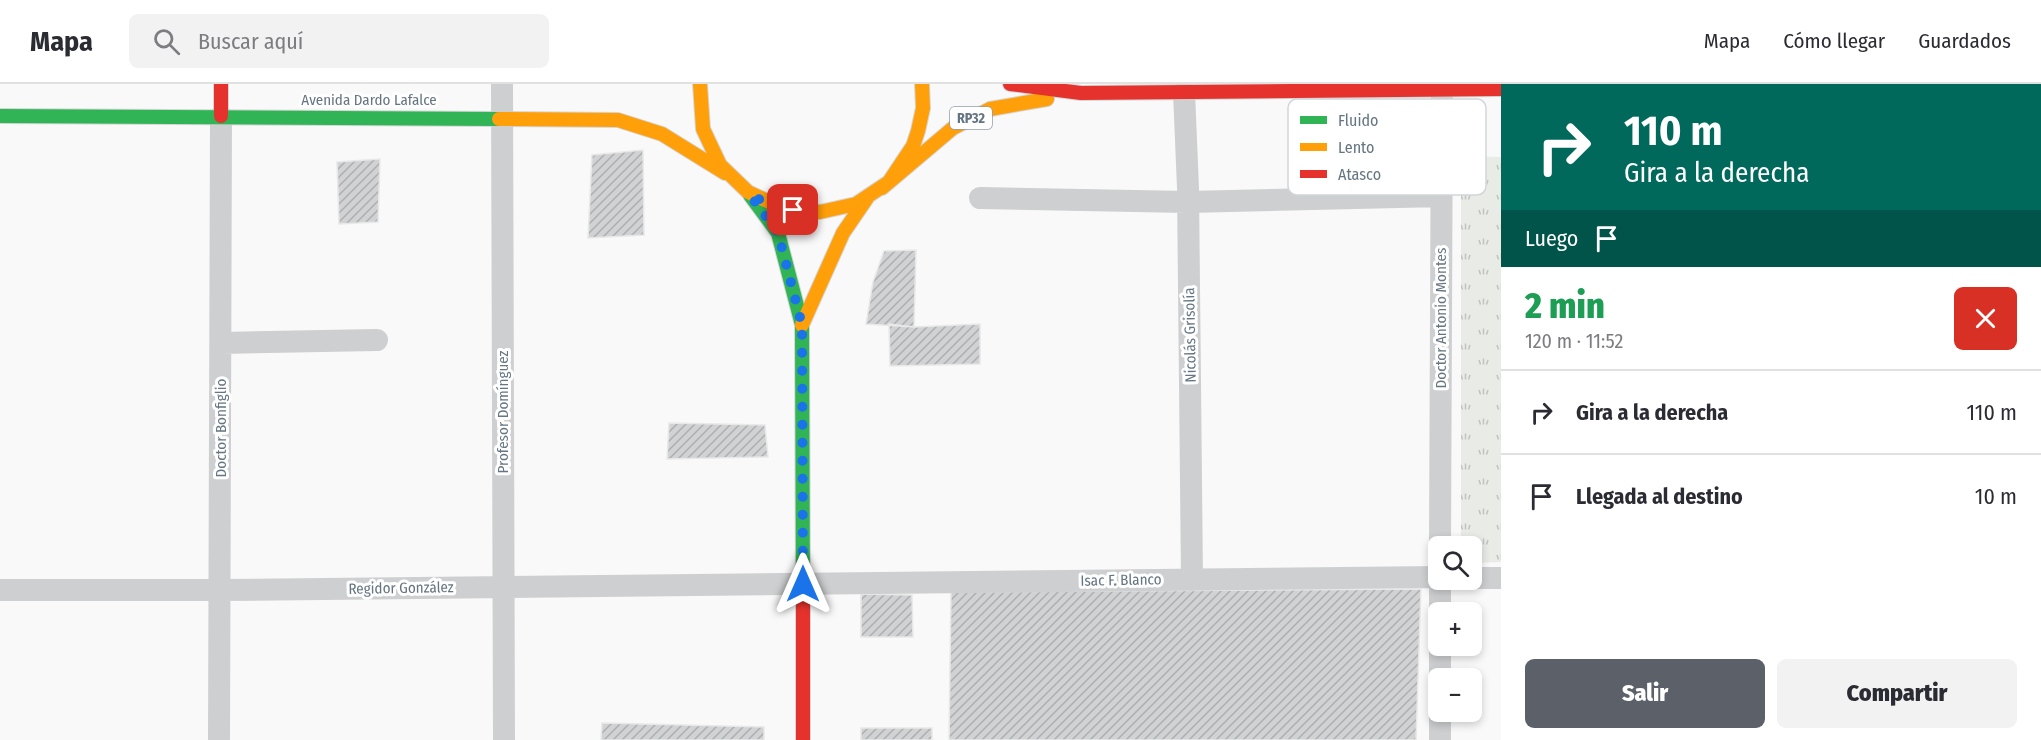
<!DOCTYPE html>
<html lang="es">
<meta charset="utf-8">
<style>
:root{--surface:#fff;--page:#f2f2f3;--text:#2b2b33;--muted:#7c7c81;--line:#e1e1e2;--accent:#5c6169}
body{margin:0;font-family:"Fira Sans Condensed",sans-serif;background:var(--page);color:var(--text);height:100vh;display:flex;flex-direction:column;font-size:22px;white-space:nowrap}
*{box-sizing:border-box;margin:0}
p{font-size:20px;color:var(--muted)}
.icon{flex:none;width:33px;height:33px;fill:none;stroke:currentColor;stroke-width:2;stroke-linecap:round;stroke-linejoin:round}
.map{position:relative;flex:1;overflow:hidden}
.drawer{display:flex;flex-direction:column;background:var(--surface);width:540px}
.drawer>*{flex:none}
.banner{background:#00695c;color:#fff;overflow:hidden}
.controls{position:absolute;left:1428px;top:452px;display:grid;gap:12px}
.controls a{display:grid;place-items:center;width:54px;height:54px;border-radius:9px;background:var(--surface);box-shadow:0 3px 9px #0003;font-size:30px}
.pin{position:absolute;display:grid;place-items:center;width:51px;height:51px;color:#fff;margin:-26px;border-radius:12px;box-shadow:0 3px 9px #0006}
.me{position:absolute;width:66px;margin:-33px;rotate:0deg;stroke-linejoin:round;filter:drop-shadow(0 0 4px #0008)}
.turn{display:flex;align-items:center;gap:21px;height:126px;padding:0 24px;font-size:27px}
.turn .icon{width:78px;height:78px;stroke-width:2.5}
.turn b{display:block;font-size:42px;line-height:51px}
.then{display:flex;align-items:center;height:57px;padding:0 24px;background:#0003;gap:12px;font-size:22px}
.round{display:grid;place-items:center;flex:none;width:63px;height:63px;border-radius:9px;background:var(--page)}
.summary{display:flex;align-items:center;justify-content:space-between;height:102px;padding:0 24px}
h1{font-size:36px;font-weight:800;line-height:45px;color:#1e9e55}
.cta{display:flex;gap:12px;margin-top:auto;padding:12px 24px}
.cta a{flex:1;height:69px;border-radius:9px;background:var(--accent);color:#fff;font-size:24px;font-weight:800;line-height:69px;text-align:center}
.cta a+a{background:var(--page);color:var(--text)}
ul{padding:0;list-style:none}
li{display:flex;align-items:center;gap:18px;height:84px;padding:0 24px;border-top:2px solid var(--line)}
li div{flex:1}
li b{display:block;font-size:22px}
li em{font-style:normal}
header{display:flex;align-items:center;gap:36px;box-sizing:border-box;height:84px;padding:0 30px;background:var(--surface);border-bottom:2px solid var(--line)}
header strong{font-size:28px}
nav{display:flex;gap:33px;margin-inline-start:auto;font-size:21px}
.search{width:420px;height:54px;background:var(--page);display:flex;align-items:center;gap:15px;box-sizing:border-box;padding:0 21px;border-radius:9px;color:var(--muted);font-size:22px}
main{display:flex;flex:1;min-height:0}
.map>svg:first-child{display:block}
.park{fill:url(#park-tufts)}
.building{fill:url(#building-hatch);stroke:#e8e8e8;stroke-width:1.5}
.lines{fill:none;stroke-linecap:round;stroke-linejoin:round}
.fast-casing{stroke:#d5d6d7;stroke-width:16}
.slow-casing{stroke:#d5d6d7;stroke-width:16}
.jam-casing{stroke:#d5d6d7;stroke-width:16}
.street{stroke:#cecfd0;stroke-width:22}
.fast{stroke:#30b455;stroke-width:14}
.slow{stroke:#ff9f0a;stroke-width:14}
.jam{stroke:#e5322d;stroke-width:14}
.route{stroke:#1a73e8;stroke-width:10;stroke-dasharray:0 18}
.labels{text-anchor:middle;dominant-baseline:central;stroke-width:6;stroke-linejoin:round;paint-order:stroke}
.shield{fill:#fff;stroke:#939fa8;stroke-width:1.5}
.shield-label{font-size:14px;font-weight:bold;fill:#657683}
.street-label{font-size:15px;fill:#657683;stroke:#fff}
.key{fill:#fff;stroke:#d1d6da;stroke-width:1.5}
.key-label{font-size:16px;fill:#657683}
</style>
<header>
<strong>Mapa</strong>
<div class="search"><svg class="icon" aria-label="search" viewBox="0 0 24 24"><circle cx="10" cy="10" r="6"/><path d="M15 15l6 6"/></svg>Buscar aquí</div>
<nav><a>Mapa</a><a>Cómo llegar</a><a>Guardados</a></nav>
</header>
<main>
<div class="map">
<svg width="1501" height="656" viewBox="0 0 1501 656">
<defs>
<pattern id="park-tufts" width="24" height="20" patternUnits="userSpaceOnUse" patternTransform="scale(1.5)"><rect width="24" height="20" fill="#e8ebe6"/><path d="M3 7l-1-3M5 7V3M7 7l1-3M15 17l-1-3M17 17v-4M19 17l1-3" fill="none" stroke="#c0c3c0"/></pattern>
<pattern id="building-hatch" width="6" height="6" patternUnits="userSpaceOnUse" patternTransform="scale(1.5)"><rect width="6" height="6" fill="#d0d2d3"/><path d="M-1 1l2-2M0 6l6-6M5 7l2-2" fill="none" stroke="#acafb1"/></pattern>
</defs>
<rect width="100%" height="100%" fill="#f9f9f9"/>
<path class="park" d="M1461,72L1501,73V478L1472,479V462H1461Z"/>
<path class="building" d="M643,66L644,151L588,154L592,71Z
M380,75L378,138L339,140L337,78Z
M916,166L914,243L866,240L873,198L884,167Z
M889,240L914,243L980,240V280L890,282Z
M669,339L765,341L768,373L667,375Z
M1421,505L1416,656H949L951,508Z
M861,510L912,511L913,553H861Z
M602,639L764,643V656H601Z
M861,644H932V656H861Z"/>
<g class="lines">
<g class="fast-casing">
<path id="fast" d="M0,32L499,35
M750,111L778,149L802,241L803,519"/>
</g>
<g class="slow-casing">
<path id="slow" d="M700,0L703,45L720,81L748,108L782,124L820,128L856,120L889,98L913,62L918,47L923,24L922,0
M499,35L618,36L662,50L725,89
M882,104L953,44L990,25L1047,15
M802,241L843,149L867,114"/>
</g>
<g class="jam-casing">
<path id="jam" d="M221,0V32
M1010,0L1081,9L1501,5
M803,519V656"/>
</g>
<path class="street" d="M502,0L504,656
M1184,8L1188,104L1192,496
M980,114L1188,118L1441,112
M221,259L377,256
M1440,462L1442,0
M1472,494H1501
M0,506H221L1438,493
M1440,528V495
M1440,594V561
M219,656L221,32
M1440,656V627"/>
<use href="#fast" class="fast"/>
<use href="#slow" class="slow"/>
<use href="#jam" class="jam"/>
</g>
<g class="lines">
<path class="route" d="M793,126L778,124L750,111L778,149L802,241L803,500"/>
</g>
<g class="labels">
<rect class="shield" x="950" y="23" width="42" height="22" rx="4.5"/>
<g class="shield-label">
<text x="971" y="34">RP32</text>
</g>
<g class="street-label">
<text x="369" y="16">Avenida Dardo Lafalce</text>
<text transform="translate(1441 234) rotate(-90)">Doctor Antonio Montes</text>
<text transform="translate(1190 251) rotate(-91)">Nicolás Grisolía</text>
<text transform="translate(503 328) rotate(-90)">Profesor Domínguez</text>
<text transform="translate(221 344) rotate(-90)">Doctor Bonfiglio</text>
<text transform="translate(1121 496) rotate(-1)">Isac F. Blanco</text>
<text transform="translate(401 504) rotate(-1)">Regidor González</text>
</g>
</g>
<rect x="1288" y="15" width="198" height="96" rx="9" class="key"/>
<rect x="1300" y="32" width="27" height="8" fill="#30b455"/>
<rect x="1300" y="59" width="27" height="8" fill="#ff9f0a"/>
<rect x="1300" y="86" width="27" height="8" fill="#e5322d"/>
<g class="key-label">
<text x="1338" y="42">Fluido</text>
<text x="1338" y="69">Lento</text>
<text x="1338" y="96">Atasco</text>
</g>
</svg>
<div class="controls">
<a><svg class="icon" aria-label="search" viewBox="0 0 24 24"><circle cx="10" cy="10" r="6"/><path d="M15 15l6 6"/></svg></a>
<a>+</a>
<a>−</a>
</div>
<div class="pin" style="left:793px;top:126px;background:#d93025"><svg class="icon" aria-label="arrive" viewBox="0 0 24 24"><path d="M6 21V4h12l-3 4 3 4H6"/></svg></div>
<svg class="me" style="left:803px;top:500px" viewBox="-20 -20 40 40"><path d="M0-17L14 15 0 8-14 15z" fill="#1a73e8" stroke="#fff" stroke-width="4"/></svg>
</div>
<section class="drawer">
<div class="banner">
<div class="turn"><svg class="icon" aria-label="right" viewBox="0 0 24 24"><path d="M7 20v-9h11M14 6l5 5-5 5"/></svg><div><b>110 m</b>Gira a la derecha</div></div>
<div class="then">Luego<svg class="icon" aria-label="arrive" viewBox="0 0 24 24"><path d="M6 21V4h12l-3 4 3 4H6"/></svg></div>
</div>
<div class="summary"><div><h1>2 min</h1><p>120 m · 11:52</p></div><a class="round" style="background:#d93025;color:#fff"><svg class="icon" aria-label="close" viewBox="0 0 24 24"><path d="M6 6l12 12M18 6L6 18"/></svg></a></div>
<ul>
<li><svg class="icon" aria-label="right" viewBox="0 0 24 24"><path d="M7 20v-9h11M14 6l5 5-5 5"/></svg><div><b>Gira a la derecha</b></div><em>110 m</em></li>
<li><svg class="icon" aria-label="arrive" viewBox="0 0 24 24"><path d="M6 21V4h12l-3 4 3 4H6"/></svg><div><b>Llegada al destino</b></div><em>10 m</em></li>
</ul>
<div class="cta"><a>Salir</a><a>Compartir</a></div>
</section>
</main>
